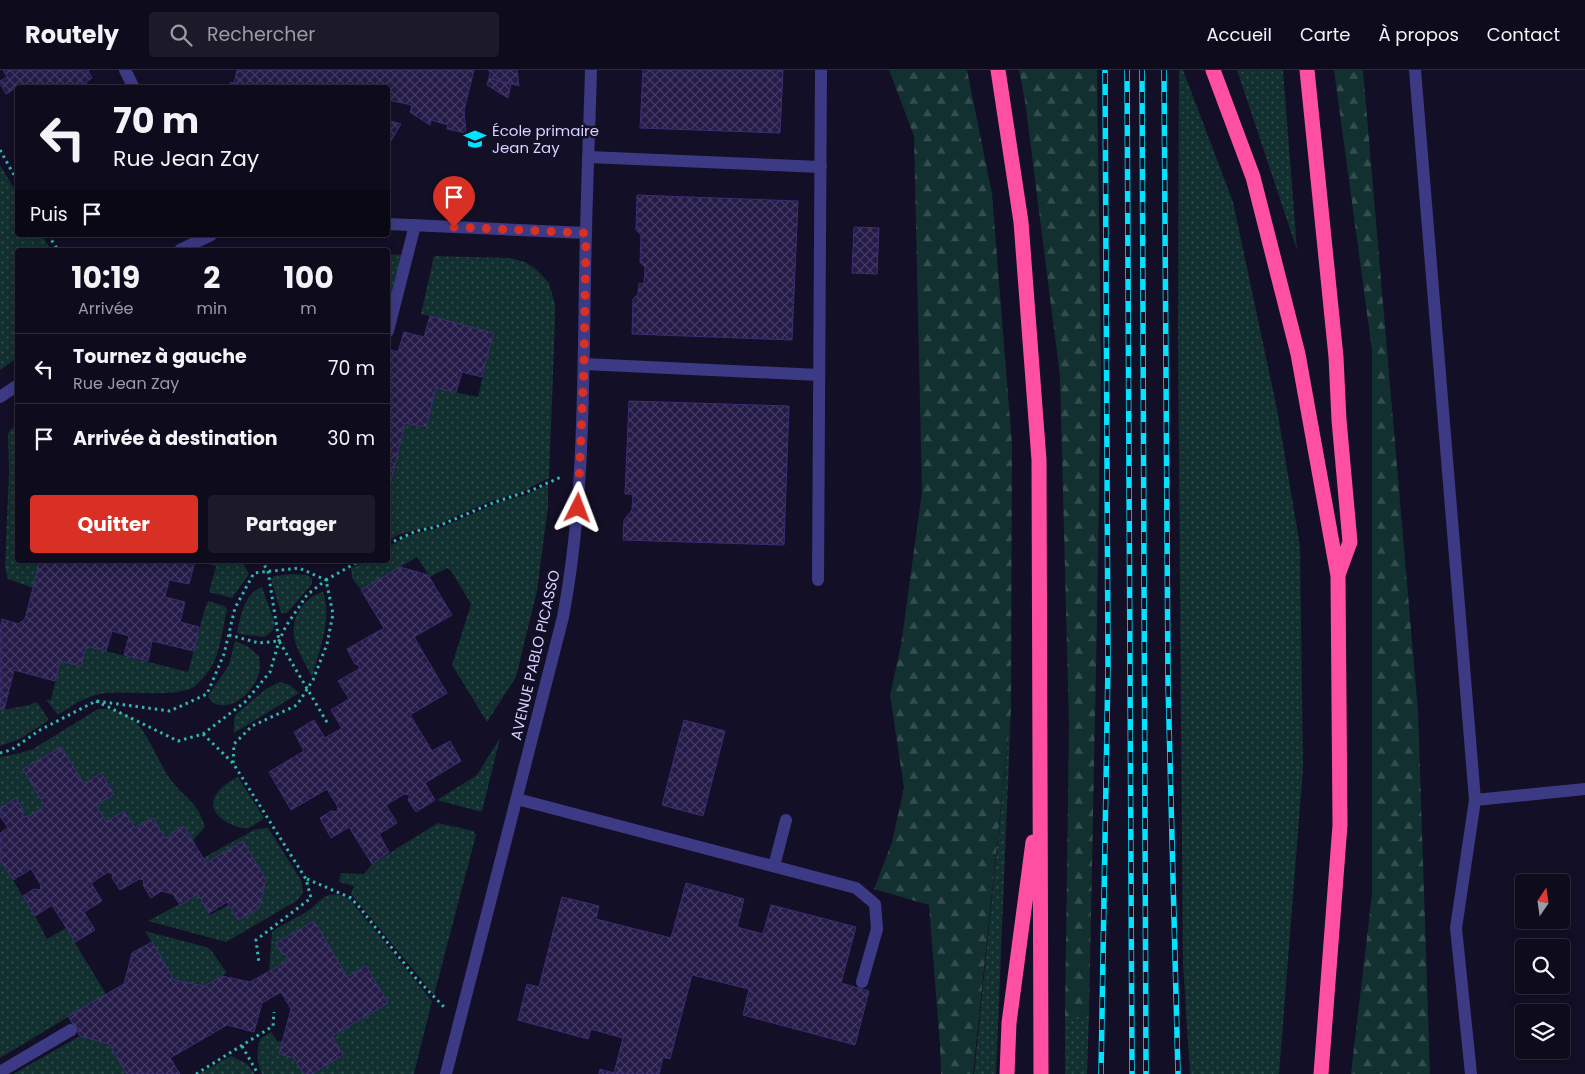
<!DOCTYPE html>
<html lang="fr">
<meta charset="utf-8">
<style>
:root{--surface:#0e0b1c;--page:#1c1929;--text:#f1f3f6;--muted:#9b9ba3;--line:#2e2b3b;--accent:#d93025}
body{margin:0;font-family:Poppins,sans-serif;background:var(--page);color:var(--text);height:100vh;display:flex;flex-direction:column;font-size:19px;white-space:nowrap}
*{box-sizing:border-box;margin:0}
p{font-size:16px;color:var(--muted)}
.icon{flex:none;width:28px;height:28px;fill:none;stroke:currentColor;stroke-width:2;stroke-linecap:round;stroke-linejoin:round}
.map{position:relative;flex:1;overflow:hidden}
.sheet{position:absolute;left:15px;top:178px;width:375px;height:315px;display:flex;flex-direction:column;background:var(--surface);border-radius:5px;box-shadow:0 2px 12px #0003,0 0 0 1px var(--line)}
.sheet>*{flex:none}
.guide{position:absolute;left:15px;top:15px;width:375px;height:152px;border-radius:5px;box-shadow:0 2px 12px #0003,0 0 0 1px var(--line);background:#0e0b1c;color:var(--text);overflow:hidden}
.needle{width:32px;rotate:13deg}
.fabs{position:absolute;left:1515px;top:804px;display:grid;gap:10px}
.fabs a{display:grid;place-items:center;width:55px;height:55px;border-radius:5px;background:var(--surface);box-shadow:0 2px 12px #0003,0 0 0 1px var(--line);font-size:25px}
.pin{position:absolute;display:grid;place-items:center;width:42px;height:42px;color:#fff;margin:-51px -21px;border-radius:50% 50% 50% 0;rotate:-45deg;box-shadow:0 0 5px #0007}
.pin .icon{rotate:45deg}
.me{position:absolute;width:55px;margin:-28px;rotate:3deg;stroke-linejoin:round;filter:drop-shadow(0 0 4px #0008)}
.turn{display:flex;align-items:center;gap:18px;height:105px;padding:0 15px;font-size:22px}
.turn .icon{width:65px;height:65px;stroke-width:2.5}
.turn b{display:block;font-size:35px;line-height:42px}
.then{display:flex;align-items:center;height:48px;padding:0 15px;background:#0003;gap:10px;font-size:19px}
.eta{display:flex;justify-content:space-evenly;align-items:center;height:85px;text-align:center}
.eta b{font-size:30px;font-weight:700;line-height:35px}
.cta{display:flex;gap:10px;margin-top:auto;padding:10px 15px}
.cta a{flex:1;height:58px;border-radius:5px;background:var(--accent);color:#fff;font-size:20px;font-weight:700;line-height:58px;text-align:center}
.cta a+a{background:var(--page);color:var(--text)}
ul{padding:0;list-style:none}
li{display:flex;align-items:center;gap:15px;height:70px;padding:0 15px;border-top:1px solid var(--line)}
li div{flex:1}
li b{display:block;font-size:19px}
li em{font-style:normal}
header{display:flex;align-items:center;gap:30px;box-sizing:border-box;height:70px;padding:0 25px;background:var(--surface);border-bottom:1px solid var(--line)}
header strong{font-size:24px}
nav{display:flex;gap:28px;margin-inline-start:auto;font-size:18px}
.search{width:350px;height:45px;background:var(--page);display:flex;align-items:center;gap:12px;box-sizing:border-box;padding:0 18px;border-radius:5px;color:var(--muted);font-size:19px}
.map>svg:first-child{display:block}
.grass{fill:url(#grass-dots)}
.forest{fill:url(#forest-firs)}
.building{fill:url(#building-cross-hatch);stroke:#3b2d73}
.lines{fill:none;stroke-linecap:round;stroke-linejoin:round}
.path{stroke:#2fb8b0;stroke-width:3;stroke-dasharray:2.5 4;stroke-linecap:butt}
.lane{stroke:#3d3a85;stroke-width:12}
.street{stroke:#3d3a85;stroke-width:12}
.highway{stroke:#ff4fa3;stroke-width:15}
.rail-casing{stroke:#00e5ff;stroke-width:5.5}
.rail{stroke:#130f26;stroke-width:4;stroke-dasharray:11;stroke-linecap:butt}
.route{stroke:#d93025;stroke-width:9;stroke-dasharray:0 16.2}
.labels{text-anchor:middle;dominant-baseline:central;stroke-width:5;stroke-linejoin:round;paint-order:stroke}
.poi-label{font-size:15px;fill:#d9d4ff;stroke:#130f26;text-anchor:start}
.street-label{font-size:15px;fill:#d9d4ff;stroke:#130f26}
</style>
<header>
<strong>Routely</strong>
<div class="search"><svg class="icon" aria-label="search" viewBox="0 0 24 24"><circle cx="10" cy="10" r="6"/><path d="M15 15l6 6"/></svg>Rechercher</div>
<nav><a>Accueil</a><a>Carte</a><a>À propos</a><a>Contact</a></nav>
</header>
<div class="map">
<svg width="1585" height="1004" viewBox="0 0 1585 1004">
<defs>
<pattern id="grass-dots" width="8" height="8" patternUnits="userSpaceOnUse" patternTransform="scale(1.25)"><rect width="8" height="8" fill="#12302f"/><path d="M2 2h.1M6 6h.1" fill="none" stroke="#344d4e" stroke-width="1.8" stroke-linecap="round"/></pattern>
<pattern id="forest-firs" width="22" height="20" patternUnits="userSpaceOnUse" patternTransform="scale(1.25)"><rect width="22" height="20" fill="#12302f"/><path d="M5 1l3.5 6h-7zM16 11l3.5 6h-7z" fill="#344d4e"/></pattern>
<pattern id="building-cross-hatch" width="8" height="8" patternUnits="userSpaceOnUse" patternTransform="scale(1.25)"><rect width="8" height="8" fill="#241b47"/><path d="M0 0l8 8M0 8l8-8" fill="none" stroke="#433b63"/></pattern>
</defs>
<rect width="100%" height="100%" fill="#130f26"/>
<path class="grass" d="M1179,0H1183L1233,132L1277,339L1300,476L1303,699L1279,1004H1190L1183,893L1178,269Z
M1237,0H1283L1297,180Z
M0,95L17,123L18,165H42L51,180H18L17,288L0,300Z
M388,184L403,185L388,243Z
M434,186L510,188L525,192L537,200L549,213L555,234V250L549,408L522,422L491,431L436,455L400,464L388,471V423L405,353L426,358L436,318L478,327L493,263L421,244Z
M17,355L18,490H40L33,518L8,509L5,497L9,401L8,364L11,359Z
M548,414V437L537,521L516,607L487,652L452,595L471,534L452,502L447,498L430,507L417,487L361,520L352,508L351,498L366,490H388V477L407,466L442,457L500,432L526,425Z
M195,490H241L249,504L232,528L209,522L216,496Z
M292,504L307,505L312,509V514L287,543H281L271,509L274,506Z
M262,517L275,554L273,560L265,567L239,564L237,562C241,546 244,523 262,517Z
M323,522C333,548 319,580 312,607C301,584 285,566 299,541C305,531 312,525 323,522Z
M208,531L224,536L227,539C223,557 220,585 210,599C206,605 198,615 192,618C173,627 129,621 107,623C87,625 74,634 58,645L46,630H51L60,591L81,596L86,576L188,602L205,538Z
M235,571L247,576L259,586C260,593 261,600 258,606C253,621 236,638 219,635C214,634 210,631 208,626L229,595Z
M280,612L290,615L299,623L234,663V648L236,644L266,619Z
M37,632L49,650L20,669L0,676V639L4,640L29,635Z
M98,639C145,637 149,679 171,710C178,720 190,728 197,739C200,744 203,751 205,757L193,770L184,756L171,764L170,769L165,768L153,749L135,758L124,741L106,752L96,735L114,723L101,703L84,714L61,677L23,699L45,736L28,747L22,746L23,740L16,728L0,738V687L21,683L33,679Z
M1011,640L996,1004H974Z
M500,668L482,741H478L437,730L477,705Z
M238,707L264,748C259,752 253,757 247,758C241,759 234,756 228,753C200,737 217,717 238,707Z
M438,753L473,761L476,765L434,925L351,824L354,816L339,812L341,803L364,804L372,794Z
M268,758L301,810L303,822L298,830L226,872L148,851L198,824L210,845L228,835L238,850L259,838L266,810L243,771L206,793L203,788L256,759Z
M0,791H1L35,846L47,869L66,858L106,924L0,988Z
M328,825C336,824 345,825 351,831L432,931L414,1004H312L343,985L332,966L388,933L366,896L347,907L314,851L276,873L282,884L288,886L286,892L269,902L272,862C282,854 295,849 306,842C315,837 319,829 328,825Z
M145,861L206,877L211,880L227,903L204,916L174,910Z
M1089,945L1087,1004H1065V948Z
M271,962L278,972L283,970L304,1004H262C256,992 257,981 260,969Z
M80,966L109,974L127,1004H13Z
M231,986L247,994L255,1004H199Z"/>
<path class="forest" d="M889,0H967L992,124L1012,375L1011,640L973,1004H941L940,975L929,835L874,819L892,772L904,718L890,625L901,575L922,422L914,66Z
M1019,0H1097L1101,295L1097,550L1089,945L1065,948L1069,656L1060,306L1025,31Z
M1334,0H1363L1418,641L1430,1004H1351L1372,824V280Z"/>
<path class="building" d="M3,0H90L88,1L92,8L86,12L89,18H18V24L14,19L6,24L0,13V11L7,7Z
M237,0H474L464,40L466,63L447,59L448,55L431,50L430,55L410,42L412,35L388,30V18H227L231,12L234,13Z
M488,0H517L519,16L489,8L490,2Z
M643,0H783L780,63L640,58Z
M489,8L511,14L508,28L487,15Z
M388,50L401,54L388,76Z
M637,125L798,131L792,270L632,264L633,229L638,224L639,213L644,214L645,197L640,192L641,165L636,160Z
M854,157L879,158L877,204L852,203Z
M430,246L493,263L482,307L462,302L456,322L436,318L426,357L405,353L388,423V279L398,282L404,262L424,267Z
M629,331L789,336L784,475L623,470L624,450L632,440L633,424H625Z
M40,490L195,491L189,514L169,510L165,527L185,532L180,552L199,557L194,581L152,571L148,591L124,585L129,566L112,561L106,581L86,576L81,596L60,591L55,611L14,600L4,640L0,639V558L2,549L18,554L25,549Z
M400,497L428,505L452,545L414,567L447,623L410,645L432,681L450,671L461,691L425,713L435,730L416,742L408,730L410,725L404,724L386,735L397,753L379,764L389,782L372,794L349,757L331,768L320,748L331,741L337,742L338,737L327,719L291,740L269,702L304,681L294,662L314,650L325,668L342,658L331,640L349,629L338,611L359,599V595L355,594L347,579L384,558L361,520Z
M684,650L725,661L703,746L662,735Z
M61,677L84,714L101,703L114,724L96,735L106,752L124,741L135,758L153,748L165,768L170,769L171,764L184,756L206,793L243,771L266,810L259,838L238,850L227,832L209,843L198,824L180,835L173,824L161,821L151,828L143,815L144,810L139,809L120,820L112,808L113,804L108,802L91,813L102,831L84,842L95,860L75,872L52,835L35,846L23,826L34,819L40,820L41,815L31,799L13,810L0,790V763L8,758L0,746V738L16,728L23,740L22,746L28,747L45,736L23,699Z
M686,813L744,829L737,857L763,864L771,835L856,857L841,913L869,921L855,975L743,945L749,919L692,905L670,989L663,987L659,1004H599L600,999L614,1003L623,968L591,959L588,969L518,950L527,914L539,917L562,827L599,836L596,849L671,868Z
M314,851L347,907L366,896L388,933L332,966L343,985L312,1004H304L294,988L279,984L291,939L281,922L262,933L254,962L227,955L170,988L180,1004H127L109,974L80,966L68,946L124,914L132,883L152,872L174,910L204,916L222,906L250,912L286,892L288,886L282,884L276,873Z"/>
<g class="lines">
<path class="path" d="M0,80L18,112
M48,165L58,180
M388,474L416,461L436,457L495,432L532,420L561,407
M261,490L268,501L279,571
M229,565L259,573L279,571L328,654
M203,664L233,693L306,809L311,828L256,870L259,893
M0,683L11,680L40,660L96,631L170,641L207,624L224,584L235,538L254,503L299,498L326,510L307,525L286,556L279,571L270,602L245,632L203,664L178,671L96,631
M233,693L234,674L252,656L297,635L313,610L327,574L333,544L326,510L361,490
M307,809L351,828L360,838L415,907L444,937
M242,976L258,1004
M196,1004L273,956L274,942"/>
<path class="lane" d="M125,0L134,18
M1415,0L1475,730
M588,87L821,97
M388,261L415,155
M584,294L819,305
M818,510L821,0
M517,729L856,818L875,834L877,859L862,912
M774,796L786,750
M0,1002L71,960
M1471,1004L1456,858L1475,730L1585,719"/>
<path class="street" d="M388,154L586,163
M180,180L211,165
M0,327L18,315
M446,1004L563,547C584,436 583,321 585,208C586,139 589,69 591,0"/>
<path class="highway" d="M998,0L1021,152L1039,390L1041,1004
M1213,0L1253,107L1298,284L1338,506L1340,755L1321,1004
M1307,0L1336,287L1339,350L1350,472L1338,505
M1007,1004L1009,953L1033,772"/>
<g class="rail-casing">
<path id="rail" d="M1127,0L1132,1004
M1142,0L1146,1004
M1164,0L1168,613L1178,1004
M1101,1004L1108,595L1105,0"/>
</g>
<use href="#rail" class="rail"/>
</g>
<g class="lines">
<path class="route" d="M454,157L586,163L584,294L578,438"/>
</g>
<defs>
<g id="school-bare" transform="scale(1.725)"><path d="M0-5L7-2L0 1L-7-2ZM-4 1L0 2.5L4 1V4Q0 6-4 4Z" fill="#00e5ff" stroke="#130f26" stroke-width="2.5" paint-order="stroke"/></g>
</defs>
<g fill-rule="evenodd">
<use href="#school-bare" x="475" y="69"/>
</g>
<g class="labels">
<g class="poi-label">
<text x="492" y="60">École primaire<tspan x="492" dy="17">Jean Zay</tspan></text>
</g>
<g class="street-label">
<text transform="translate(535 585) rotate(-77)">AVENUE PABLO PICASSO</text>
</g>
</g>
</svg>
<div class="fabs">
<a><svg class="needle" viewBox="-14 -14 28 28"><path d="M0-13l5 13h-10z" fill="#e53935"/><path d="M0 13l5-13h-10z" fill="#9b9ba3"/></svg></a>
<a><svg class="icon" aria-label="search" viewBox="0 0 24 24"><circle cx="10" cy="10" r="6"/><path d="M15 15l6 6"/></svg></a>
<a><svg class="icon" aria-label="layers" viewBox="0 0 24 24"><path d="M12 4l9 5-9 5-9-5zM3 14l9 5 9-5"/></svg></a>
</div>
<div class="pin" style="left:454px;top:157px;background:#d93025"><svg class="icon" aria-label="arrive" viewBox="0 0 24 24"><path d="M6 21V4h12l-3 4 3 4H6"/></svg></div>
<svg class="me" style="left:578px;top:438px" viewBox="-20 -20 40 40"><path d="M0-17L14 15 0 8-14 15z" fill="#d93025" stroke="#fff" stroke-width="4"/></svg>
<div class="guide">
<div class="turn"><svg class="icon" aria-label="left" viewBox="0 0 24 24"><path d="M17 20v-9H6M10 6l-5 5 5 5"/></svg><div><b>70 m</b>Rue Jean Zay</div></div>
<div class="then">Puis<svg class="icon" aria-label="arrive" viewBox="0 0 24 24"><path d="M6 21V4h12l-3 4 3 4H6"/></svg></div>
</div>
<section class="sheet">
<div class="eta">
<div><b>10:19</b><p>Arrivée</p></div>
<div><b>2</b><p>min</p></div>
<div><b>100</b><p>m</p></div>
</div>
<ul>
<li><svg class="icon" aria-label="left" viewBox="0 0 24 24"><path d="M17 20v-9H6M10 6l-5 5 5 5"/></svg><div><b>Tournez à gauche</b><p>Rue Jean Zay</p></div><em>70 m</em></li>
<li><svg class="icon" aria-label="arrive" viewBox="0 0 24 24"><path d="M6 21V4h12l-3 4 3 4H6"/></svg><div><b>Arrivée à destination</b></div><em>30 m</em></li>
</ul>
<div class="cta"><a>Quitter</a><a>Partager</a></div>
</section>
</div>
